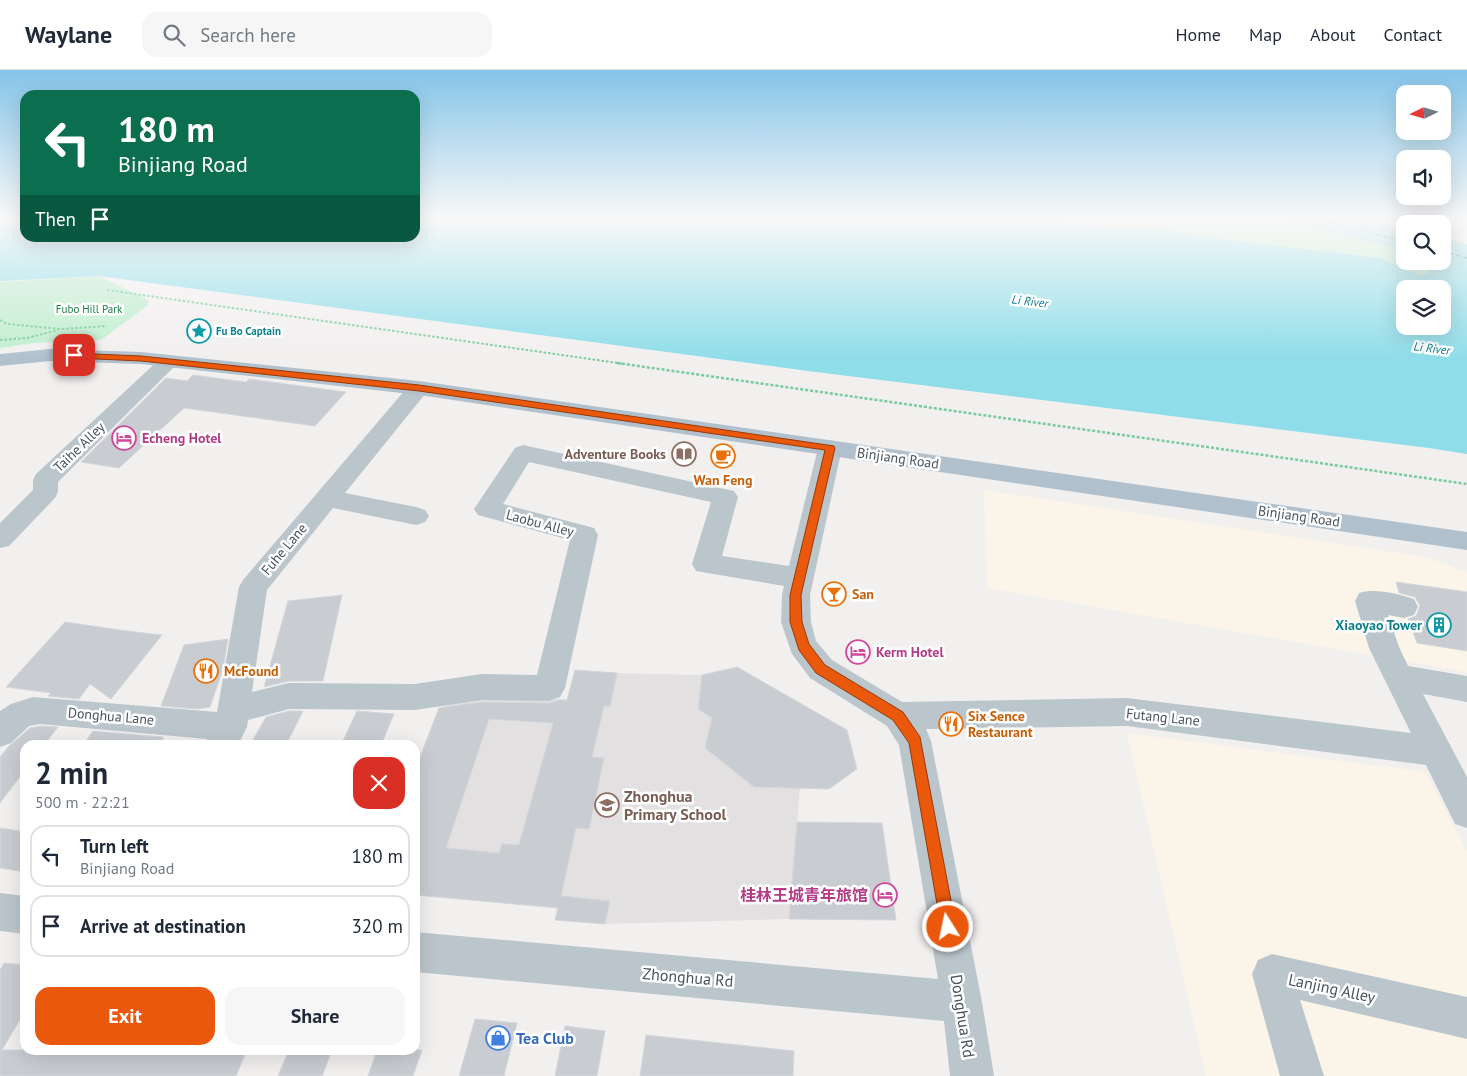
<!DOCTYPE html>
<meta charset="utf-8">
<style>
:root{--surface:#fff;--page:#f6f6f7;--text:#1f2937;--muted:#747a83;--line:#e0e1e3;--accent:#ea580c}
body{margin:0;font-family:"PT Sans","Noto Sans SC",sans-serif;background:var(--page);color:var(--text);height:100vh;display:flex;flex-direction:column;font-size:19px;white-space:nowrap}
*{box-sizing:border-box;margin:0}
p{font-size:16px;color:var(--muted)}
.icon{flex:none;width:28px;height:28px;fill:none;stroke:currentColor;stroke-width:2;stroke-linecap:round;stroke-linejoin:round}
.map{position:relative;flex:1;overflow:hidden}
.side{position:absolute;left:20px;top:670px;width:400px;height:315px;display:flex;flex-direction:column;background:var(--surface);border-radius:15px;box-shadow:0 5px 20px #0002}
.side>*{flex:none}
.top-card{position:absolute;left:20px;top:20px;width:400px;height:152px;border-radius:15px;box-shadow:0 5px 20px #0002;background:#0b6e4f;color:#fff;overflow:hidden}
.needle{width:32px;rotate:265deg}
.buttons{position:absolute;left:1396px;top:15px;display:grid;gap:10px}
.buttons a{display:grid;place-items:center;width:55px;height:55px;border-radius:10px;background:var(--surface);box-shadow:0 5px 20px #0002;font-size:25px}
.pin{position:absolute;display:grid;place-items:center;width:42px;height:42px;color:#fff;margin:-21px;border-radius:10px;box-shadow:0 2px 8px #0006}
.me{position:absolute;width:55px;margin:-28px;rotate:350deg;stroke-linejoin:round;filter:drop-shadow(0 0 4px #0008)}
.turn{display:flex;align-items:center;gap:18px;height:105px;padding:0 15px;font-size:22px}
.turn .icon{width:65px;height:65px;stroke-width:2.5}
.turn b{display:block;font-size:35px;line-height:42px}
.then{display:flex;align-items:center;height:48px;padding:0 15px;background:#0003;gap:10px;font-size:19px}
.round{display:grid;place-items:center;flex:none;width:52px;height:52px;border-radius:15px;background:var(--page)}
.headline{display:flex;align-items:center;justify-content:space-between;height:85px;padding:0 15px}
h1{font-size:30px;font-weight:800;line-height:38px}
.cta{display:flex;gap:10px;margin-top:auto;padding:10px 15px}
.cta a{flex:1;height:58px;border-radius:15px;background:var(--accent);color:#fff;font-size:20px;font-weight:800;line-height:58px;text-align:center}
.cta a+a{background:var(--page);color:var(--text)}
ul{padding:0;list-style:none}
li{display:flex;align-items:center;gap:15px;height:62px;margin:0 10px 8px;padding:0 5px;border:2px solid var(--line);border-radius:15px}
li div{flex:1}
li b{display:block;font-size:19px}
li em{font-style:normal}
header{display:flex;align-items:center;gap:30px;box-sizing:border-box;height:70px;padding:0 25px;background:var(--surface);border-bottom:1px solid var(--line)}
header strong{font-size:24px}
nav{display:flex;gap:28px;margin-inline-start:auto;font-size:18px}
.search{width:350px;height:45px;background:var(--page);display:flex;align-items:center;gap:12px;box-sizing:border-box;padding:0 18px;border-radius:15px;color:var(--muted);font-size:19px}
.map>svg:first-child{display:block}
.commercial{fill:#fbf5e9}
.education{fill:#e3e0e1}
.green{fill:#bfeece}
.water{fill:#8edde9;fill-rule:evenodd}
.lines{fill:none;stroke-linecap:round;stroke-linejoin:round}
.ferry{stroke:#117f90;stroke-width:1;stroke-dasharray:4.5 3;stroke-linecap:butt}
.building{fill:#c9cdd2;stroke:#d3d6db;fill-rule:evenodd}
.path-far1{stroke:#78cb9c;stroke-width:2;stroke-dasharray:2.5 2;stroke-linecap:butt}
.path{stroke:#78cb9c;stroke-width:2.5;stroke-dasharray:3 2;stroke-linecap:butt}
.minor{fill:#bbc5cc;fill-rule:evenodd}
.major{fill:#b0c1cd;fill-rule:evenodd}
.route{fill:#ea580c;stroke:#983908}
.labels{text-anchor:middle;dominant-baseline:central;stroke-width:5;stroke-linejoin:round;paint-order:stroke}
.far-park-label{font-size:11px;fill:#1a7c44;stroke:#fff}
.far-culture-label{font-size:11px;font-weight:bold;fill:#0d838f;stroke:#fff;text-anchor:start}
.far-water-label{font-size:12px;font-style:italic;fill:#117f90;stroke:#fff}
.hotel-label{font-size:14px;font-weight:bold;fill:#b23c85;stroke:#fff;text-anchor:start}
.street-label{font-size:14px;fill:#48545c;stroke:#fff}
.education-label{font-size:14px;font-weight:bold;fill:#785e54;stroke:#fff;text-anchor:end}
.food-label{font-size:14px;font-weight:bold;fill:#c56008;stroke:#fff;text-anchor:start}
.culture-label{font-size:14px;font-weight:bold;fill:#0d838f;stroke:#fff;text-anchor:end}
.near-education-label{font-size:16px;font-weight:bold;fill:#785e54;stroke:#fff;text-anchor:start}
.near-hotel-label{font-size:16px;font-weight:bold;fill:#b23c85;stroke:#fff;text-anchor:end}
.near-street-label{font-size:16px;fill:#48545c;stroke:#fff}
.near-shop-label{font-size:16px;font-weight:bold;fill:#366cbe;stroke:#fff;text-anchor:start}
</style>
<header>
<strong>Waylane</strong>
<div class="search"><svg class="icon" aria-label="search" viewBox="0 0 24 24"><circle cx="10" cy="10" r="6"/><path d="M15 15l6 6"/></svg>Search here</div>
<nav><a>Home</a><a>Map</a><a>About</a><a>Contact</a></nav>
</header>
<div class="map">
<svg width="1467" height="1006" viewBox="0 0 1467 1006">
<rect width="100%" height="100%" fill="#f2efef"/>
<path class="commercial" d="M984,420L1425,487L1467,502V602L987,518Z
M1127,663L1425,702L1467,781V1006H1206Z"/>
<path class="education" d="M575,600L617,603L702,605L698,639L712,648L705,678L754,717L800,718L789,849L605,854L555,850L557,838L415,825V700L439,638L482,624L567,630Z"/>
<path class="green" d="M1061,149H1263L1320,159L1405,181V191H1423L1430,203L1420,205L1381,188L1219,169L1167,160L1131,159L1073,153Z
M99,206L148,230V235L101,270L34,273L0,278V212Z"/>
<path class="water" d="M415,149H1061L1073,153L1131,159L1167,160L1219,169L1381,188L1420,205L1430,203L1423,191H1442L1443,167L1467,174V384L1429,378L808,301L99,206L0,211V155L25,151V168H415ZM1405,219H1442V256H1405Z
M1263,149C1310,149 1359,144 1405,157V181L1320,159Z"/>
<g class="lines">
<path class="ferry" d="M1318,149L1405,172
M1442,181L1467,188"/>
</g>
<path class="building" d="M193,305L246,312L249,309L346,322L315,356L184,338L119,398L81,392L166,308L187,311Z
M1396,512L1467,522V581L1417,573L1408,549L1416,546L1420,536L1415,527L1399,523Z
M342,525L323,611H289L264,617L288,531Z
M65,552L127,561L162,565L111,629L90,614L79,629L48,626L51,623L6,617Z
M228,569L223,599L210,637L198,639L161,636L184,575Z
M737,597L847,660L857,699L829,719L754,717L705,678L712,648L698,639L702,605Z
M575,600L617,603L610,636H604L592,687L604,688L589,759L576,758L561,826L610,831L605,854L555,850L558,838L415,825V700L439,638L482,632L549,633L558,630H567ZM489,649L553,653L519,775L502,774L499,783L446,778Z
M289,641H303L286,675H250L266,647Z
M357,641L394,644L381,675H341Z
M40,656L58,657L44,675H25V700L0,733V687L9,676L30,658Z
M93,661L163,667V675H83Z
M797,752L882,753L896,850L789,849Z
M0,758L25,762V802L0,798Z
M4,893L25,895V941L2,980H247L236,1006H0V900Z
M475,949L517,953L504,1006H459Z
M565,956L605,961L597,1006H555Z
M646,965L794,981L793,1006H640Z
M289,980H332L322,1006H278Z
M377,980H422L413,1006H368Z"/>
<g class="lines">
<path class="path-far1" d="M107,220L625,294
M0,250L7,254L61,259L107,256
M0,270L27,268L58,260"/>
<path class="path" d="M617,293L1467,414"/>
<path class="minor" d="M169,285L176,287L179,291L176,295L58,412V422L55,428L9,476L0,478V453L33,420V410L36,404L162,287Z
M419,311L427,313L430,318L345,423L416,437L425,440L429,446L425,452L416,455L333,438L267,520L252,622L289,613L415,614L482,604L537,605L570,470L478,445L474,439L515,378L523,375L734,421L738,427L722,486L789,496L818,378L822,373L830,370L838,373L842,378L810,525L811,552L816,571L832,590L902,632L1127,628L1411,663L1369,578L1355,531L1359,523C1376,518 1397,524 1414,529L1418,537L1414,545L1404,548L1388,545L1399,577L1408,596L1467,606V632L1423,624L1467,707V758L1455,754L1426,695L1127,656L926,659L931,671L982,932L994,1006H950L944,951L415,902V862L938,909L899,675L887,656L810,608L792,584L781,552L782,525L784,516L696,501L692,494L711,432L529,392L503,434L594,458L598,465L565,618L560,627L549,631L482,630L415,640L289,639L248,650L247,657L238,675H205L207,669L40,654L29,656L11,673L0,677V641L11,634L33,627L217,642L239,517L243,510L411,313Z
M0,823L25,826V864L0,861Z
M1272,884L1467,927V969L1300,930L1324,1006H1280L1252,904L1258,890Z"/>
<path class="major" d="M50,279L141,282L419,311L1467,462V480L419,325L141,294L50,291L0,296V284Z"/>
</g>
<linearGradient id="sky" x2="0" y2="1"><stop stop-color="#84c4e8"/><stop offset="0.51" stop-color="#f9f8f8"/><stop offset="1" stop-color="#f9f8f8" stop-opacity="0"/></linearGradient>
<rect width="1467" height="290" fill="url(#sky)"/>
<path class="route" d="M71,283L141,286L419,315L834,376L835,378L801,525L802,552L809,574L825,595L903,642L920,667L956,857L954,863L948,865L943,863L941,857L909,673L893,650L816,603L799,580L790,552V525L825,380L419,321L141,291L74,288L69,285Z"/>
<defs>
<g id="sight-ring" transform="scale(1.25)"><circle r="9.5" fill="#fff" stroke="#0f9aa8" stroke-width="1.5"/><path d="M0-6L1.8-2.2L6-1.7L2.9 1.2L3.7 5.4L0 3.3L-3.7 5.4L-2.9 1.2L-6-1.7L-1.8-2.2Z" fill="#0f9aa8"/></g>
<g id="hotel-ring" transform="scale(1.25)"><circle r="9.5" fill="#fff" stroke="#d1479c" stroke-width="1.5"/><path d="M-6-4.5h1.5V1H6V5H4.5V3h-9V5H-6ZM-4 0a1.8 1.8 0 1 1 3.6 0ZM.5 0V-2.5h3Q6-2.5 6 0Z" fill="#d1479c"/></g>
<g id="library-ring" transform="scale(1.25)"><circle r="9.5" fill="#fff" stroke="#8d6e63" stroke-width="1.5"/><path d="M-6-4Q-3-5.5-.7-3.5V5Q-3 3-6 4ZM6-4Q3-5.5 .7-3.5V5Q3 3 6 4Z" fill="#8d6e63"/></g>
<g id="cafe-ring" transform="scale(1.25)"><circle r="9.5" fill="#fff" stroke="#e8710a" stroke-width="1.5"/><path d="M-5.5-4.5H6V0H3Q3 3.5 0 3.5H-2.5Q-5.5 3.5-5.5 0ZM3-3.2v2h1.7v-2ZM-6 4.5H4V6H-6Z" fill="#e8710a"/></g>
<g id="bar-ring" transform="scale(1.25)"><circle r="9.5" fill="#fff" stroke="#e8710a" stroke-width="1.5"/><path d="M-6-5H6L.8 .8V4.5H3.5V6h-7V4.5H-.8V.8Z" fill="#e8710a"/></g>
<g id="building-ring" transform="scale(1.25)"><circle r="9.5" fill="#fff" stroke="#0f9aa8" stroke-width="1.5"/><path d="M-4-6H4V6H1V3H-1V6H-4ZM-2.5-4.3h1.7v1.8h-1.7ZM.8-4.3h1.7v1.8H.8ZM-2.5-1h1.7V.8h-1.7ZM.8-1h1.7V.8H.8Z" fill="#0f9aa8"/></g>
<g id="restaurant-ring" transform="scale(1.25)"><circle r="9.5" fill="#fff" stroke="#e8710a" stroke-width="1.5"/><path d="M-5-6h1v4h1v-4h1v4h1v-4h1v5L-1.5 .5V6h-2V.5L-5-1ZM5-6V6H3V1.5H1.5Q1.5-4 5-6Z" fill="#e8710a"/></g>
<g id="school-ring" transform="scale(1.25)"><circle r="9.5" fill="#fff" stroke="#8d6e63" stroke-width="1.5"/><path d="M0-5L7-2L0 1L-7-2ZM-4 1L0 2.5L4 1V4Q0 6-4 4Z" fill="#8d6e63"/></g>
<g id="shop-ring" transform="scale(1.25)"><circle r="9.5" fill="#fff" stroke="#3f7fe0" stroke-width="1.5"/><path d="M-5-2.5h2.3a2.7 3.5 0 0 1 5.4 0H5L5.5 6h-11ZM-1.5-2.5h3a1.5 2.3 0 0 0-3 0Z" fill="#3f7fe0"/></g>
</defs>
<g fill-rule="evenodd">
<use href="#sight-ring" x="199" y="261"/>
<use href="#hotel-ring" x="124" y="368"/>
<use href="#library-ring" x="684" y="384"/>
<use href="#cafe-ring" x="723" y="386"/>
<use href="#bar-ring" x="834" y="524"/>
<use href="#building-ring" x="1439" y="555"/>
<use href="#hotel-ring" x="858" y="582"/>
<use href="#restaurant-ring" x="206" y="601"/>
<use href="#restaurant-ring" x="951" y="654"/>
<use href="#school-ring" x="607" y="735"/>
<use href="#hotel-ring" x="885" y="825"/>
<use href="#shop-ring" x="498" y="968"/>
</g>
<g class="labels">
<g class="far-park-label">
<text x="89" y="239">Fubo Hill Park</text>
</g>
<g class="far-culture-label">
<text x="216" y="261">Fu Bo Captain</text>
</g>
<g class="far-water-label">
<text transform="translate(1030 231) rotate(7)">Li River</text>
<text transform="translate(1432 278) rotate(7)">Li River</text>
</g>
<g class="hotel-label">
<text x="142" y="368">Echeng Hotel</text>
<text x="876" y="582">Kerm Hotel</text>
</g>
<g class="street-label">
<text transform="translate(79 377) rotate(-44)">Taihe Alley</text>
<text transform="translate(898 388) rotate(8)">Binjiang Road</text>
<text transform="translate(1299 446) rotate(8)">Binjiang Road</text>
<text transform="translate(540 453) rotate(15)">Laobu Alley</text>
<text transform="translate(284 479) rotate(-50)">Fuhe Lane</text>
<text transform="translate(111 646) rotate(5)">Donghua Lane</text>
<text transform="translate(1163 647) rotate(6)">Futang Lane</text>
</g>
<g class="education-label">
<text x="666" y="384">Adventure Books</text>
</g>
<g class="food-label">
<text x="723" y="410" text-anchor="middle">Wan Feng</text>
<text x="852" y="524">San</text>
<text x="224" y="601">McFound</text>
<text x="968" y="646">Six Sence<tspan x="968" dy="16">Restaurant</tspan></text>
</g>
<g class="culture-label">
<text x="1422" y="555">Xiaoyao Tower</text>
</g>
<g class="near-education-label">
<text x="624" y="726">Zhonghua<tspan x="624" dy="18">Primary School</tspan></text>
</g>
<g class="near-hotel-label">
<text x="868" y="825">桂林王城青年旅馆</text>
</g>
<g class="near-street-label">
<text transform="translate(688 907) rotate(5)">Zhonghua Rd</text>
<text transform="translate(1332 918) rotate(12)">Lanjing Alley</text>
<text transform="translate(963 946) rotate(81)">Donghua Rd</text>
</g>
<g class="near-shop-label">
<text x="516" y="968">Tea Club</text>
</g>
</g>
</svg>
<div class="buttons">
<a><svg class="needle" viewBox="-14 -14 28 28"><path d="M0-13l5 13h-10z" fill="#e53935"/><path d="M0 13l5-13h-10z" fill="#747a83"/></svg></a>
<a><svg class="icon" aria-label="sound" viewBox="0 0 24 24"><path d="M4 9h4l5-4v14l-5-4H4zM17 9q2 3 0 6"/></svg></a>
<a><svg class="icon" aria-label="search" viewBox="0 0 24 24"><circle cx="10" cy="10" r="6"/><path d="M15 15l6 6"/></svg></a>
<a><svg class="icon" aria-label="layers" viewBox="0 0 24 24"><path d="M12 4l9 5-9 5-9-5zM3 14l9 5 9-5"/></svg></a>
</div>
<div class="pin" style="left:74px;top:285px;background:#d93025"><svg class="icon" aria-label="arrive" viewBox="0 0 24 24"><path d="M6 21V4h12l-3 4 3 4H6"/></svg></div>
<svg class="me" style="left:948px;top:857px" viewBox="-20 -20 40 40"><circle r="17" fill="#ea580c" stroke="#fff" stroke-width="3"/><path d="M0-11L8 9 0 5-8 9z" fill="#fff"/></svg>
<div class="top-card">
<div class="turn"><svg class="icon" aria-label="left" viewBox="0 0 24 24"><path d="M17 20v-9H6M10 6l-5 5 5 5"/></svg><div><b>180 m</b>Binjiang Road</div></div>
<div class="then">Then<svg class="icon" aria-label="arrive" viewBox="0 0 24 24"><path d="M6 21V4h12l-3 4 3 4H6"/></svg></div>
</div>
<section class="side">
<div class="headline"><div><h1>2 min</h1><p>500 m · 22:21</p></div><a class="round" style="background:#d93025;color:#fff"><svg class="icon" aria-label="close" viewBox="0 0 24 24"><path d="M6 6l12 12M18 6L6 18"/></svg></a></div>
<ul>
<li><svg class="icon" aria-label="left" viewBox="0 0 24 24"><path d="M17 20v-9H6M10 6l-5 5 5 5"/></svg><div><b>Turn left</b><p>Binjiang Road</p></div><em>180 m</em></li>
<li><svg class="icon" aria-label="arrive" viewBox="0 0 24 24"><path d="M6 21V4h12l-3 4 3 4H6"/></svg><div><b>Arrive at destination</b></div><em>320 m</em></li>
</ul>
<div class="cta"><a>Exit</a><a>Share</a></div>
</section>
</div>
